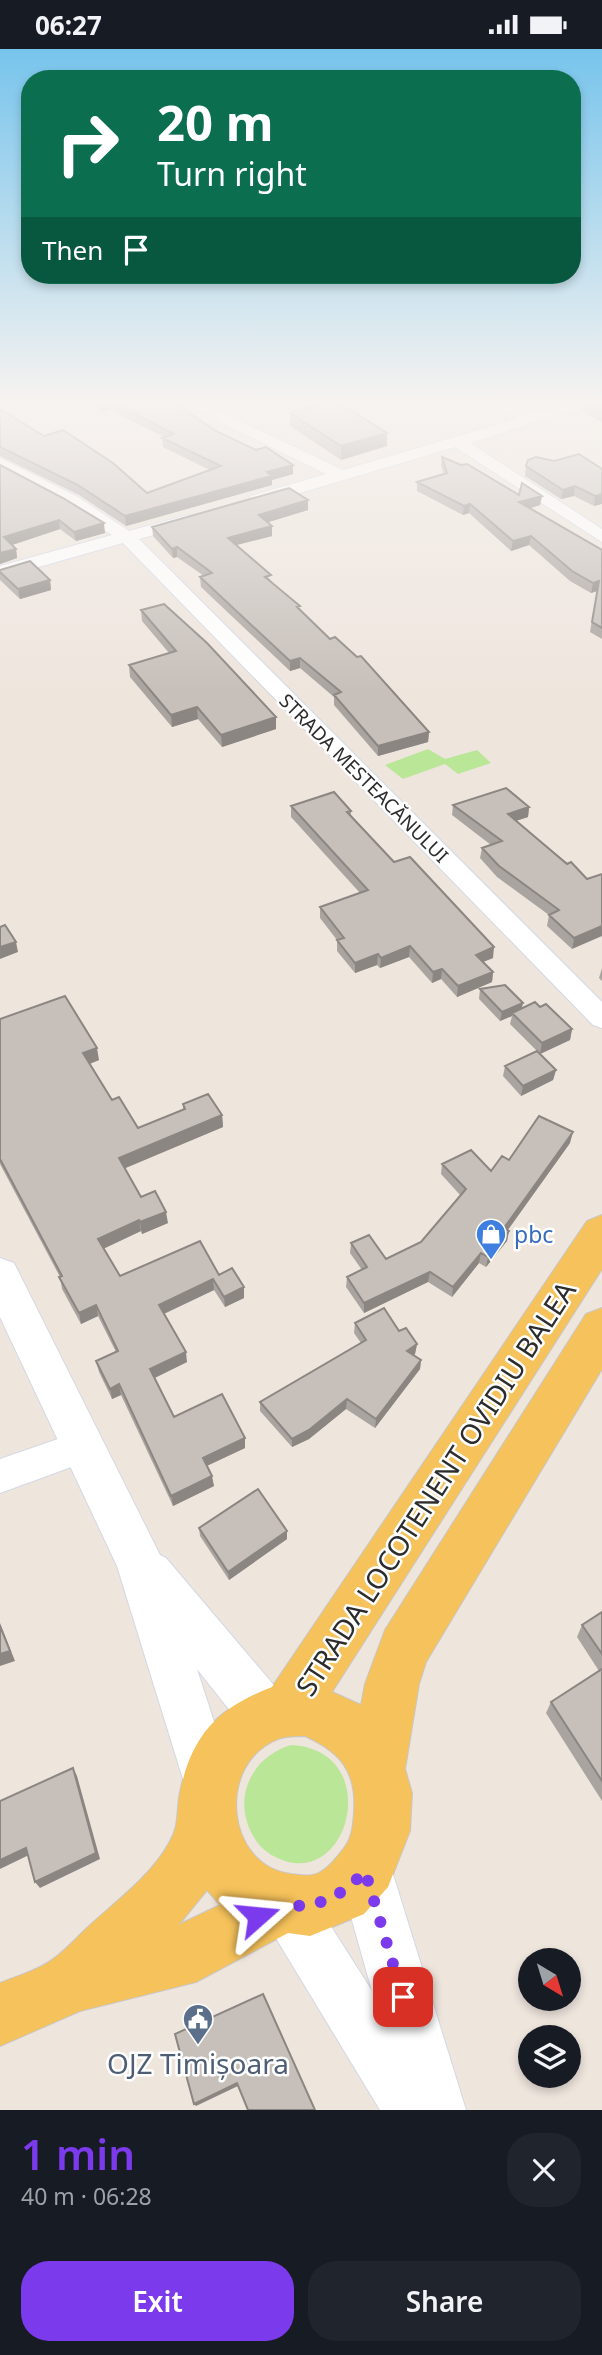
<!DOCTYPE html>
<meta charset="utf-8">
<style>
:root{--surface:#171b24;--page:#20242c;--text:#f1f3f6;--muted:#9ea1a6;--accent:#7c3aed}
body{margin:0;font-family:"Noto Sans",sans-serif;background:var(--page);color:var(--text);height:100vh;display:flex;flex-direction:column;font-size:26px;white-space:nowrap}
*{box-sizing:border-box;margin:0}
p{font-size:23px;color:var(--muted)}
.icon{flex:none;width:38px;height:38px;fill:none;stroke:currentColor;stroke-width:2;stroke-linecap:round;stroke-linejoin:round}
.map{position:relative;height:2061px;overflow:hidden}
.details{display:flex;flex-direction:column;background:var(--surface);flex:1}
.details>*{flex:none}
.banner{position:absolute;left:21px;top:21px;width:560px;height:214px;border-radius:28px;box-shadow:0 4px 10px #0003;background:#0b6e4f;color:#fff;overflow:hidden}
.needle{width:46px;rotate:142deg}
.buttons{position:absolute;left:518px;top:1899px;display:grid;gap:14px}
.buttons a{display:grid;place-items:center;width:63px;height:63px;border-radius:50%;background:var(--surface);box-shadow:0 4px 10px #0003;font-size:35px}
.pin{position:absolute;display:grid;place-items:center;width:60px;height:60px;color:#fff;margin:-30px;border-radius:14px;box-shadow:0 4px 10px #0006}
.me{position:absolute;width:77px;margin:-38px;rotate:72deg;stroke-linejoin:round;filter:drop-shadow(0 0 5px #0008)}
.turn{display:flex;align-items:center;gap:24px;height:147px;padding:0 21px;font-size:32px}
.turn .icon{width:91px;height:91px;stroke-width:2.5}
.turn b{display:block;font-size:49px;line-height:60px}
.then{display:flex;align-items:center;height:66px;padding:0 21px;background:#0003;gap:14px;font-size:26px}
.round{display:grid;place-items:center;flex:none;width:74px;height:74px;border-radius:28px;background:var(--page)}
.summary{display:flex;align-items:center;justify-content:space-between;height:119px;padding:0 21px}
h1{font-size:42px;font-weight:600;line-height:52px;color:var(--accent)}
.primary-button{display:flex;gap:14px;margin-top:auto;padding:14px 21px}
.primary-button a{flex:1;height:80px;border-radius:28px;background:var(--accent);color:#fff;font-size:28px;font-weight:600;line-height:80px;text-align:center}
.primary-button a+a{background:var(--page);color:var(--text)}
.status{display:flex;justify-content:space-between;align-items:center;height:49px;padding:0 35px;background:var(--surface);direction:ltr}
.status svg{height:19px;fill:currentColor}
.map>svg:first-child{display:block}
.green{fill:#bae698}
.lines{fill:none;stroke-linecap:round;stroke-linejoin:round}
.minor-casing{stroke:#d3d8e5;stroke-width:2}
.tertiary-casing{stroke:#d3d8e5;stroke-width:2}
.primary-casing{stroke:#c8c8c8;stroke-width:2}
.minor{fill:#fff;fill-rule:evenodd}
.tertiary{fill:#fff;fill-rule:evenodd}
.primary{fill:#f5c25b;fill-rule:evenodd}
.wall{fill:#aaa4a0}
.shaded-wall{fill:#8b8682}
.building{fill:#c6bfba;stroke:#8b8682;stroke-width:2}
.route{stroke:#7c3aed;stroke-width:12;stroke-dasharray:0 21.6}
.labels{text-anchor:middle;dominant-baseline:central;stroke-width:5;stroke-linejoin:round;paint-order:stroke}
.far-street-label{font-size:19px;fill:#2c2c2c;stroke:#fff}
.shop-label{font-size:23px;fill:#366cbe;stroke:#fff;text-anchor:start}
.near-street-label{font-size:28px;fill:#2c2c2c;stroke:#fff}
.near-service-label{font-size:28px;fill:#4e5e75;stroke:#fff}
</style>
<div class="status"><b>06:27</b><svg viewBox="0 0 49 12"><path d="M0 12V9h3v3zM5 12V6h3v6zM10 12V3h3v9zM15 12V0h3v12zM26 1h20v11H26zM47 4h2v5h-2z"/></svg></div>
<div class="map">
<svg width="602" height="2061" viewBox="0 0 602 2061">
<rect width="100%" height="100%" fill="#eee5dd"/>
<path class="green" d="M428,700L445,710L477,701L491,714L458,725L445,715L403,730L385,716Z
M291,1696C380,1700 354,1829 288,1813C276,1809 265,1804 257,1793C230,1755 248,1709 291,1696Z"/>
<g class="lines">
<g class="minor-casing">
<path id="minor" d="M182,354H202L343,421L519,369L488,354H510L535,364L569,354H594L470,394L602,480V493L455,398L263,455H251L248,451L251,447L326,425Z
M0,409L78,448L129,482L188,466L194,467L197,471L194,475L139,490L602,953V979L593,976L123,494L0,529V517L112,486L66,456L0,421Z
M84,1381L96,1385L101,1397L96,1409L0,1444V1410Z"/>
</g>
<g class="tertiary-casing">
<path id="tertiary" d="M0,1209L14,1214L160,1506L166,1509L283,1647L290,1665L283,1683L265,1690L247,1683L197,1620L235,1738L227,1756L209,1764L191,1756L117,1517L0,1268Z
M365,1795L384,1803L392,1822L466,2061H380L268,1876L260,1857L268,1838L287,1830L306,1838L372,1942L338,1822L346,1803Z"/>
</g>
<g class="primary-casing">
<path id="primary" d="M602,1166V1220L332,1643L361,1656L365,1635L385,1581L586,1265L602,1259V1320L426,1613L419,1635L405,1720L412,1744L410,1782L388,1838L364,1865L310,1887L288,1884L196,1933L80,1962L0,1997V1934C17,1927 39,1921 53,1910C65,1902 77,1888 88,1878C115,1853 151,1827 169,1794C180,1776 176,1762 180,1743C192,1685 218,1659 272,1638L587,1172ZM305,1687C341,1703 357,1723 354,1764C353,1777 352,1789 344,1799C338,1807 330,1817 322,1822C312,1829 302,1826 291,1825C225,1817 216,1714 278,1690C286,1687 296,1687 305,1687ZM207,1841L220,1856L178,1876L181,1873Z"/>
</g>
<use href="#minor" class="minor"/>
<use href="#tertiary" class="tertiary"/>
<use href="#primary" class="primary"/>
</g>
<path class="wall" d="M88,354H174L216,382L256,401L293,416V425L272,431V436L126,477L79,446L0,407V360L44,387L147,444L210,421L163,398L162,389L164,388L110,361L103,363Z
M582,354H602V373L581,361Z
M290,364L387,397L341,411L290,377Z
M442,408L519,446L542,447L540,456L530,459L602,501V590L590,583L597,542L591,544L570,532L529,496L511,502L469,464L463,466L417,442V433L444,425L441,417Z
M0,416L105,484L76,492L60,480L12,496L16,500L17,509L0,515Z
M526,417L602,420L594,457L574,447L561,450L525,427Z
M308,451V461L268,473L272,477V487L237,496L300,562L429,683L428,693L378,707L334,656V648L300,619L290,622L201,538L200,528L204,527L177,508L173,509L153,487L152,478Z
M0,521L50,531L51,541L20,550L0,531Z
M141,561L276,680L222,698L198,670L172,678L130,628L129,616L169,604L142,572Z
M453,756L529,758L528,768L516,772L587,830L572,900L547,877L549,866L497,828L480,809L482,799L491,796L452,766Z
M291,757L351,762V767L394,813L493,909L483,913L493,923L492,933L457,948L441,930L432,934L409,908L380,919L377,916L355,924L337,902V891L320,869V858L360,844L291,768Z
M602,919V932L599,929Z
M480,940L521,960L540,958L572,980L570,991L540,1005L556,1021L553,1031L521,1047L503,1027L505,1017L537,1002L510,975L512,967L500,972L479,950Z
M0,970L99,1011L90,1015L112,1051L138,1079L183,1060V1055L222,1066L223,1078L124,1119L141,1148L168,1174L142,1185L141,1182L104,1199L120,1227L219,1226L244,1238V1249L225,1258L214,1241L164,1265L187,1313L155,1329L174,1368L245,1389V1399L207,1417L214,1437L173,1457L121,1346L112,1350L99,1323L96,1312L116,1303L98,1267L81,1275L62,1240L60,1228L0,1115Z
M570,1094L508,1181L509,1182L507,1192L486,1218L479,1214L452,1248L428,1233L364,1264L346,1238L347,1228L362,1221L350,1204L351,1194L386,1210L421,1193L461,1147L441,1125L442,1115L491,1122L509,1111Z
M355,1274L399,1282L417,1295L415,1305L414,1306L421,1311L420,1320L375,1379L346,1360L309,1390L292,1398L260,1362V1353L361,1294L354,1284Z
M199,1479L287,1482V1490L229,1531L200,1487Z
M602,1563V1752L546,1664L551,1653L599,1622L577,1588L582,1576Z"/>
<path class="shaded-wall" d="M102,354H109L110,361L103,363Z
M530,354H540L529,358Z
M387,384V397L341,411V397Z
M293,416V425L272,431V436L126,477L125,467Z
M575,437L574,447L561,450L563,441Z
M602,445V455L594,457L595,447Z
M542,447L540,456L518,463L519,453Z
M308,451V461L259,476V466Z
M470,455L469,464L463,466L464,457Z
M59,471L60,480L6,498L4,488Z
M104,474L105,484L76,492L74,483Z
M272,477V487L228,498V489Z
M531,487L529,496L511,502L513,492Z
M177,498V508L173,509L172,500Z
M16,500L17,509L0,515V504Z
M50,531L51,541L20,550L18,540Z
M599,532L597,542L591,544L593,534Z
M300,609V619L290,622V612Z
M197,658L198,670L172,678L171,666Z
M276,668V680L222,698L221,686Z
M429,683L428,693L378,707V697Z
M529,758L528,768L506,775L508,765Z
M602,877V887L572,900L574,889Z
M16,893L18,903L0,910V898Z
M410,897L409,908L380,919L381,909Z
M494,898L493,909L475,916L476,906Z
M378,905L377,916L355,924V914Z
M442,920L441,930L432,934L433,923Z
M493,923L492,933L457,948L458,937Z
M523,954L521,963L512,964V967L500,972L502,963Z
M572,980L570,991L540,1005L542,994Z
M97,999L99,1011L86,1016L83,1004Z
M556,1021L553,1031L521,1047L523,1037Z
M222,1066L223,1078L121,1121L119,1109Z
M573,1083L570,1094L502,1189L504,1179Z
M166,1163L168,1174L142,1185L140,1173Z
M139,1171L141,1182L101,1201L98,1190Z
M509,1182L507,1192L486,1218L488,1208Z
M481,1204L479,1214L452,1248L453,1238Z
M430,1223L428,1233L364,1264V1254Z
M213,1230L214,1241L161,1266L159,1256Z
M244,1238V1249L225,1258L224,1248Z
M96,1256L98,1267L81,1275L79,1264Z
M417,1295L415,1305L406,1312L407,1302Z
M186,1303L187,1313L152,1330L150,1320Z
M421,1311L420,1320L375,1379L376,1370Z
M119,1335L121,1346L112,1350L110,1340Z
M347,1350L346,1360L309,1390L292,1398V1390Z
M245,1389V1399L204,1418L203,1409Z
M212,1427L214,1437L173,1457L171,1447Z
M287,1482V1490L229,1531L228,1523Z
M0,1574L15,1612L0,1617Z
M73,1719L77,1727L100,1810L40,1839L35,1833Z
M26,1799L31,1805L0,1820V1811Z
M237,2034L238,2037L196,2057L194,2055Z"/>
<path class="building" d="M114,354H174L216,382L256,401L266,398L293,416L267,423L272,427L125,467L78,436L0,398V360L44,387L63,381L113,414L147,444L221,417L162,389L174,385Z
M326,354H339L387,384L341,397L290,364Z
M586,354H602V364Z
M579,405L602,420V445L595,447L575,437L563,441L526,417L528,411L536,408L554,412Z
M442,408L461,416L467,415L519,446L522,434L542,447L519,453L602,501V579L592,573L599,532L593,534L572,522L531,487L513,492L470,455L464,457L417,433L447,424Z
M0,416L63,449L104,474L74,483L59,471L4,488L16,500L0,504Z
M289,439L308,451L259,466L272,477L228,489L271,526L265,528L300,557L297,558L330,590L335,588L357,608L361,607L429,683L378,697L334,646L341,643L300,609L290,612L200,528L212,524L177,498L172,500L152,478Z
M30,512L50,531L18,540L0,523V521Z
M164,555L207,594L276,668L221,686L197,658L171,666L129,616L176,602L141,561Z
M506,739L529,758L508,765L567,815L571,813L587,830L602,825V877L574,889L549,866L559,861L499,817L482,799L502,792L453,756Z
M334,743L351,762L347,763L394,813L410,808L494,898L476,906L493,923L458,937L442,920L433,923L410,897L381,909L378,905L355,914L337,891L344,889L320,858L368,841L291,757Z
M5,876L16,893L0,898V878Z
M505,936L523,954L502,963L480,940Z
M65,947L97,999L83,1004L112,1051L119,1048L138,1079L185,1060L183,1055L208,1045L222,1066L119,1109L141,1148L155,1142L166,1163L140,1173L139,1171L98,1190L120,1227L200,1192L219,1226L232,1219L244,1238L224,1248L213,1230L159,1256L186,1303L150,1320L174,1368L222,1345L245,1389L203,1409L212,1427L171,1447L119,1335L110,1340L96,1312L118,1302L96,1256L79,1264L59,1228L62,1227L0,1110V970Z
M535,953L540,958L546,955L572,980L542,994L512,964Z
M537,1002L556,1021L523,1037L505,1017Z
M539,1067L573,1083L504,1179L509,1182L488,1208L481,1204L453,1238L430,1223L364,1254L347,1228L367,1218L351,1194L369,1186L386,1210L421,1193L466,1140L442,1115L471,1101L491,1122L502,1107L509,1111Z
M384,1259L399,1282L406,1279L417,1295L407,1302L421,1311L376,1370L347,1350L309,1381L292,1390L260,1353L366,1291L355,1274Z
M258,1440L287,1482L228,1523L199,1479Z
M602,1563V1605L582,1576Z
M0,1577L10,1602L0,1605Z
M602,1620V1732L551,1653Z
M73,1719L96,1804L35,1833L26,1799L0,1811V1752Z
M263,1945L315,2061H248L237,2034L194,2055L175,1985Z"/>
<linearGradient id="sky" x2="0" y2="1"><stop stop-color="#77c4ec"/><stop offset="0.55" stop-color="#f7f3f0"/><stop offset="1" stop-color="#f7f3f0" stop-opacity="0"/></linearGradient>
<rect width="602" height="643" fill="url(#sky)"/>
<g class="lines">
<path class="route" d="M258,1867C281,1855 281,1859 305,1856C330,1854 348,1840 365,1822L403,1948"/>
</g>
<defs>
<g id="shop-pin" transform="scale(1.575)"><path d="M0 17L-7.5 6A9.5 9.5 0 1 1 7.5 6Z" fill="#3f7fe0" stroke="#fff"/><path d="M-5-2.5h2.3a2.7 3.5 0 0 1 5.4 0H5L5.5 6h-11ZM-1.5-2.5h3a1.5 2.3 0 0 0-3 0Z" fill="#fff"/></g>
<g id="civic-pin" transform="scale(1.575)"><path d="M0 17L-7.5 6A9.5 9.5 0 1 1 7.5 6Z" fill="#5c6f8a" stroke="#fff"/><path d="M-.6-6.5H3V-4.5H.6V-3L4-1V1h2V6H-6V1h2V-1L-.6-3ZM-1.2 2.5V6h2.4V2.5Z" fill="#fff"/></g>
</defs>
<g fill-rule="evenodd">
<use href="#shop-pin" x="491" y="1185"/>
<use href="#civic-pin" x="198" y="1970"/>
</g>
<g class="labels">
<g class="far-street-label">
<text transform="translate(364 729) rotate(45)">STRADA MESTEACĂNULUI</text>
</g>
<g class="shop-label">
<text x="514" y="1185">pbc</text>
</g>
<g class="near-street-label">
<text transform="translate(435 1439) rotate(-57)">STRADA LOCOTENENT OVIDIU BALEA</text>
</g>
<g class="near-service-label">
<text x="198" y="2014">OJZ Timișoara</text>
</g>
</g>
</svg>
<div class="buttons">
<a><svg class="needle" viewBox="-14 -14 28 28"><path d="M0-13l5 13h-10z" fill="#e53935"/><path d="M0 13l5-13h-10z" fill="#9ea1a6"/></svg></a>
<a><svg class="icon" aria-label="layers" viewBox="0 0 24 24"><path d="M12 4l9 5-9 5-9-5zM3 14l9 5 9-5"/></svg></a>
</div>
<div class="pin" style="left:403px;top:1948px;background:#d93025"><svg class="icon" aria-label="arrive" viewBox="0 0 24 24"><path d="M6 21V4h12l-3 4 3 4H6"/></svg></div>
<svg class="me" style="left:258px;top:1867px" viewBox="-20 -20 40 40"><path d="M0-17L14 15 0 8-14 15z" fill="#7c3aed" stroke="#fff" stroke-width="4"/></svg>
<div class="banner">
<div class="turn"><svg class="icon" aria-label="right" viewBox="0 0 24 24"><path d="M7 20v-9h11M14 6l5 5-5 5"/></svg><div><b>20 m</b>Turn right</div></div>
<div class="then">Then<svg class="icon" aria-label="arrive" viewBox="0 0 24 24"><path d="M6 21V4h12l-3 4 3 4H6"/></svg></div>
</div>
</div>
<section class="details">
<div class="summary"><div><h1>1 min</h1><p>40 m · 06:28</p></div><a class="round"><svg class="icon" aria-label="close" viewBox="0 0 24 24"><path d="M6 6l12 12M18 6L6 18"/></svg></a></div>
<div class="primary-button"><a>Exit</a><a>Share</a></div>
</section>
